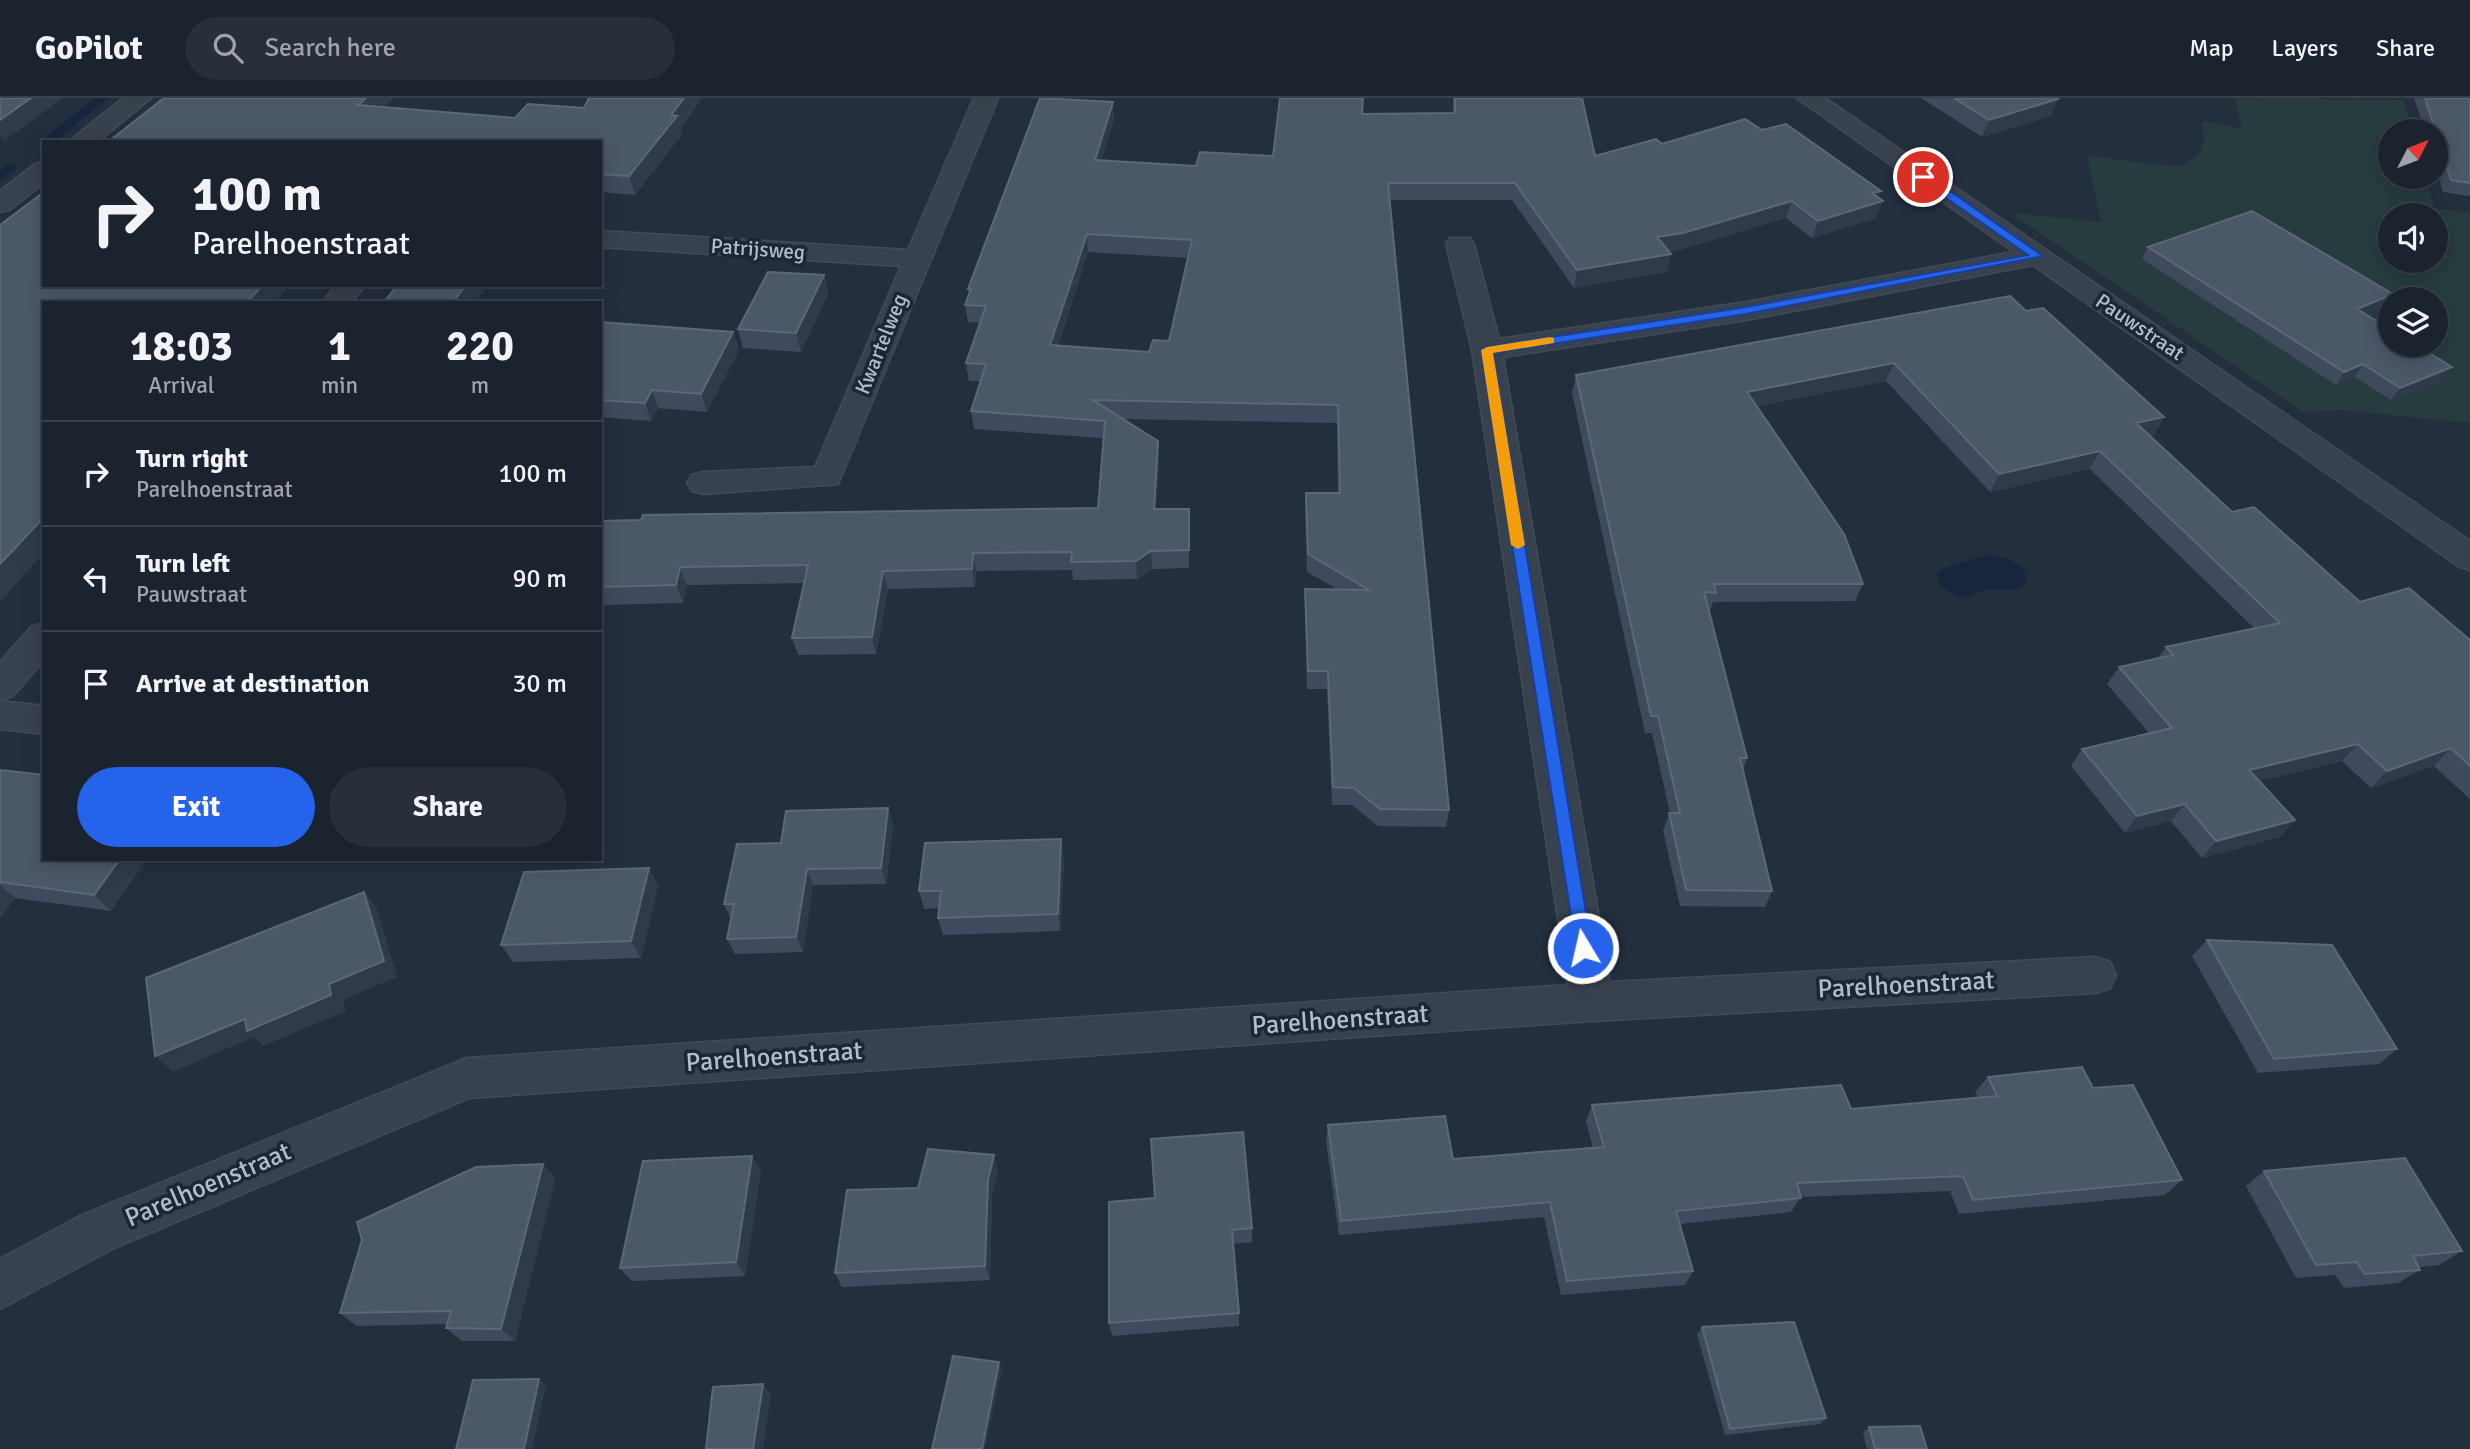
<!DOCTYPE html>
<style>
:root{--surface:#1b232e;--page:#282f3a;--text:#f1f3f6;--muted:#a0a4aa;--line:#39404a;--accent:#2563eb}
body{margin:0;font-family:Signika,sans-serif;background:var(--page);color:var(--text);height:100vh;display:flex;flex-direction:column;font-size:26px;white-space:nowrap}
*{box-sizing:border-box;margin:0}
p{font-size:23px;color:var(--muted)}
.icon{flex:none;width:38px;height:38px;fill:none;stroke:currentColor;stroke-width:2;stroke-linecap:round;stroke-linejoin:round}
.map{position:relative;flex:1;overflow:hidden}
.side{position:absolute;left:42px;top:203px;width:560px;height:560px;display:flex;flex-direction:column;background:var(--surface);border-radius:0px;box-shadow:0 4px 18px #0003,0 0 0 2px var(--line)}
.side>*{flex:none}
.top-card{position:absolute;left:42px;top:42px;width:560px;height:147px;border-radius:0px;box-shadow:0 4px 18px #0003,0 0 0 2px var(--line);background:#1b232e;color:var(--text);overflow:hidden}
.needle{width:46px;rotate:48deg}
.fabs{position:absolute;left:2378px;top:21px;display:grid;gap:14px}
.fabs a{display:grid;place-items:center;width:70px;height:70px;border-radius:50%;background:var(--surface);box-shadow:0 4px 18px #0003,0 0 0 2px var(--line);font-size:35px}
.pin{position:absolute;display:grid;place-items:center;width:60px;height:60px;color:#fff;margin:-30px;border:4px solid #fff;border-radius:50%;box-shadow:0 2px 7px #0007}
.me{position:absolute;width:77px;margin:-38px;rotate:351deg;stroke-linejoin:round;filter:drop-shadow(0 0 5px #0008)}
.turn{display:flex;align-items:center;gap:24px;height:147px;padding:0 35px;font-size:32px}
.turn .icon{width:91px;height:91px;stroke-width:2.5}
.turn b{display:block;font-size:49px;line-height:60px}
.eta{display:flex;justify-content:space-evenly;align-items:center;height:119px;text-align:center}
.eta b{font-size:42px;font-weight:800;line-height:49px}
.primary-button{display:flex;gap:14px;margin-top:auto;padding:14px 35px}
.primary-button a{flex:1;height:80px;border-radius:42px;background:var(--accent);color:#fff;font-size:28px;font-weight:800;line-height:80px;text-align:center}
.primary-button a+a{background:var(--page);color:var(--text)}
ul{padding:0;list-style:none}
li{display:flex;align-items:center;gap:21px;height:105px;padding:0 35px;border-top:2px solid var(--line)}
li div{flex:1}
li b{display:block;font-size:26px}
li em{font-style:normal}
header{display:flex;align-items:center;gap:42px;box-sizing:border-box;height:98px;padding:0 35px;background:var(--surface);border-bottom:2px solid var(--line)}
header strong{font-size:33px}
nav{display:flex;gap:38px;margin-inline-start:auto;font-size:24px}
.search{width:490px;height:63px;background:var(--page);display:flex;align-items:center;gap:18px;box-sizing:border-box;padding:0 24px;border-radius:38px;color:var(--muted);font-size:26px}
.map>svg:first-child{display:block}
.green{fill:#263c3f;fill-rule:evenodd}
.water{fill:#17263c}
.lines{fill:none;stroke-linecap:round;stroke-linejoin:round}
.stream{fill:#17263c;fill-rule:evenodd}
.street-casing{stroke:#414a57;stroke-width:3}
.street{fill:#38414e;fill-rule:evenodd}
.wall{fill:#3f4b5c;fill-rule:evenodd}
.shaded-wall{fill:#2f3b4b}
.building{fill:#4b5868;stroke:#5c6777;stroke-width:2;fill-rule:evenodd}
.route{fill:#2563eb;stroke:#184099;stroke-width:2}
.slow{fill:#f59e0b}
.labels{text-anchor:middle;dominant-baseline:central;stroke-width:7;stroke-linejoin:round;paint-order:stroke}
.far-street-label{font-size:21px;fill:#b4bcc9;stroke:#1d2633}
.street-label{font-size:26px;fill:#b4bcc9;stroke:#1d2633}
</style>
<header>
<strong>GoPilot</strong>
<div class="search"><svg class="icon" aria-label="search" viewBox="0 0 24 24"><circle cx="10" cy="10" r="6"/><path d="M15 15l6 6"/></svg>Search here</div>
<nav><a>Map</a><a>Layers</a><a>Share</a></nav>
</header>
<div class="map">
<svg width="2470" height="1351" viewBox="0 0 2470 1351">
<rect width="100%" height="100%" fill="#242f3e"/>
<path class="green" d="M2235,0L2404,2L2413,33H2390V79H2426L2434,110L2470,115V325L2342,312L2303,314L2011,115L2101,124L2087,58L2180,69L2198,58L2204,44L2202,23L2242,31ZM2390,117H2436V163H2390ZM2390,201H2436V247H2390Z"/>
<path class="water" d="M1991,457C2006,459 2024,465 2027,481C2019,496 2005,491 1991,491C1981,490 1973,499 1963,499C1951,496 1936,489 1937,475C1942,469 1980,458 1991,457Z"/>
<g class="lines">
<path class="stream" d="M95,0H108L54,44H44L42,46V42Z
M11,65L17,69L0,82V72Z"/>
<g class="street-casing">
<path id="street" d="M123,0H151L97,44H68Z
M974,0H998L838,386L703,396L692,393L687,385L692,377L703,374L815,369L901,168L600,149V133L908,152Z
M1797,0H1825L2470,443V472L2458,468L2033,167L1746,222L1503,259L1610,884L2095,859L2110,864L2116,877L2110,890L2095,895L1592,923L469,1000L114,1150L0,1211V1161L80,1118L467,960L1568,887L1472,252L1446,146L1450,140H1470L1474,146L1499,241L1746,204L2014,154Z
M44,64V85L9,112L0,114V93L35,66Z
M336,187H365L351,205H322Z
M44,525V562L13,598L0,602V564L31,529Z
M0,603L44,608V636L0,631Z"/>
</g>
<use href="#street" class="street"/>
</g>
<path class="wall" d="M589,0H702L681,30L682,36L635,97L600,94V44L384,9L515,20L584,10Z
M1453,0H1582L1595,58L1662,46L1762,32L1878,100L1876,120L1812,140L1786,120L1679,152L1669,154L1671,156L1667,174L1574,190L1512,102H1390L1449,712L1446,729L1378,728L1352,707H1332L1327,591H1307L1305,509V491H1337L1307,474L1305,413L1306,395H1338L1337,325L1122,321L1158,343L1159,361L1156,411L1189,429V470L1152,471L1137,481L1073,482L1072,472L976,473L975,489L888,491L876,556L798,557L792,540L804,485L687,487L683,505L600,507V423L1098,410L1103,340L974,331L971,313L981,283H969L966,265L980,225L968,224L965,207L969,197L968,191L1113,4L1114,21L1101,62L1196,68L1273,58L1362,16L1453,15ZM1088,154L1188,160L1169,243L1149,254L1058,248Z
M1921,0H2056L2058,1L2051,18L1982,39Z
M2414,0H2470V98L2443,94L2436,70V33H2425Z
M2148,149L2384,209L2366,216L2443,281L2391,302L2355,279L2336,287L2142,161Z
M824,177L828,196L801,254L743,250L738,231Z
M2026,213L2164,319L2154,337L2150,338L2232,414L2360,504L2470,542V701L2434,668L2371,690L2342,663L2259,683L2280,739L2202,760L2171,723L2125,735L2071,668L2082,651L2149,635L2107,586L2119,569L2158,560L2166,549L2254,530L2090,371L1990,394L1886,283L1757,308L1863,486L1855,503L1713,504L1710,513H1709L1747,660L1743,672L1772,793L1765,809L1680,808L1663,732L1670,715L1652,635H1645L1572,295L1576,277Z
M600,224L733,234L739,252L707,314L658,310L651,323L600,319Z
M0,672L44,761H147L111,813L15,800L0,820Z
M888,710L893,727L886,786L813,787L803,854L735,856L727,841L731,821L724,806L781,745Z
M1064,759L1060,833L943,837L938,820L939,810L924,811L919,793Z
M649,770L658,788L641,860L513,864L501,847Z
M2207,842L2397,951L2379,966L2258,975L2192,858Z
M1988,979L2093,990L2182,1082L2165,1097L1959,1116L1950,1093L1801,1099L1791,1114L1680,1126L1693,1173L1685,1187L1561,1197L1544,1119L1339,1137L1326,1043L1328,1027L1453,1061L1593,1050L1586,1023L1592,1007L1851,1011L1978,1000L1975,994Z
M543,1066L555,1081L515,1243H462L446,1230L447,1226L357,1228L340,1215Z
M998,1072L992,1097L990,1182L842,1189L835,1175L918,1090Z
M761,1073L745,1178L632,1183L620,1170Z
M2264,1073L2462,1153L2439,1167L2419,1169L2420,1172L2398,1185L2344,1190L2335,1177L2296,1180L2246,1088Z
M1109,1104L1252,1130V1144L1233,1146L1239,1215V1228L1112,1238L1109,1225Z
M1702,1229L1826,1320L1820,1326L1725,1337L1697,1236Z
M1869,1329L1927,1351H1867L1863,1335Z"/>
<path class="shaded-wall" d="M31,0H63L4,43L0,37V22Z
M366,0H394L367,25L358,7Z
M684,0H702L681,30L682,36L635,97L629,78Z
M2058,1L2051,18L1982,39L1989,22Z
M1113,4L1114,21L1096,79L1095,62Z
M1881,93L1876,105L1883,103L1876,120L1812,140L1818,123L1872,95Z
M1792,103L1786,120L1679,152L1653,157L1657,139Z
M1087,136L1088,154L1052,265L1050,247Z
M1671,156L1667,174L1574,190L1577,172Z
M824,177L828,196L801,254L796,235Z
M263,187H291L275,205H246Z
M466,187H488L475,205H452Z
M2393,196L2384,209L2349,223L2357,211Z
M733,234L739,252L707,314L701,296Z
M1894,265L1886,283L1741,311L1747,294Z
M2363,266L2355,279L2336,287L2344,274Z
M2452,269L2443,281L2391,302L2400,290Z
M652,292L658,310L651,323L645,305Z
M2164,319L2154,337L2126,343L2136,325Z
M1158,343L1159,361L1155,429L1154,411Z
M2100,353L2090,371L1990,394L1999,376Z
M44,419V455L0,504V466Z
M1151,453L1152,471L1137,481L1136,463Z
M973,455L976,473L975,489L972,471Z
M680,469L687,487L683,505L676,487Z
M883,473L888,491L876,556L872,539Z
M2358,646L2342,663L2235,689L2249,672Z
M2451,650L2434,668L2371,690L2387,673Z
M2185,706L2171,723L2125,735L2137,718Z
M888,710L893,727L886,786L881,770Z
M2295,722L2280,739L2202,760L2216,743Z
M1061,741L1064,759L1060,833L1058,816Z
M120,761H147L111,813L94,797Z
M649,770L658,788L641,860L631,843Z
M807,771L813,787L803,854L796,839Z
M0,787L15,800L0,820Z
M364,794L377,811L397,879L343,902L346,913L263,948L254,939L173,974L155,958L329,886Z
M994,1057L998,1072L992,1097L990,1182L985,1168L988,1082Z
M752,1058L761,1073L745,1178L736,1164Z
M543,1066L555,1081L515,1243L501,1231Z
M999,1264L1002,1270L985,1351H982Z
M539,1281L546,1287L532,1351H524Z
M763,1286L771,1297L763,1351H753Z"/>
<path class="building" d="M0,0H31L0,22Z
M164,0H366L358,7L515,20L528,6L584,10L589,0H684L671,17L677,18L629,78L600,76V44H108Z
M1040,0L1113,4L1095,62L1196,68L1200,54L1273,58L1280,0H1363L1362,16L1455,15V0H1582L1595,58L1656,41L1662,46L1745,21L1762,32L1786,26L1881,93L1872,95L1883,103L1818,123L1792,103L1683,135L1657,139L1671,156L1577,172L1515,85H1388L1449,712L1380,711L1354,690L1333,689L1328,573H1308L1305,491L1369,492L1308,456L1306,395H1340L1338,307L1093,302L1158,343L1154,411H1189V452L1151,453L1136,463L1071,464L1072,454L973,455L972,471L883,473L872,539L792,540L808,467L680,469L676,487L600,489V423L641,422L643,417L1098,410L1105,323L971,313L986,266L966,265L986,208L965,207L971,191H968ZM1087,136L1192,142L1169,243L1153,242L1149,254L1050,247Z
M1954,0H2056L2058,1L1989,22Z
M2425,0H2470V85L2451,82Z
M44,94V187H263L246,205H44V419L0,466V127Z
M2252,113L2393,196L2357,211L2390,231V247H2416L2452,269L2400,290L2363,266L2344,274L2148,149Z
M768,174L824,177L796,235L738,231Z
M398,187H466L452,205H383Z
M2010,198L2026,213L2043,210L2164,319L2136,325L2232,414L2254,409L2360,504L2409,490L2470,542V668L2451,650L2387,673L2358,646L2249,672L2295,722L2216,743L2185,706L2137,718L2082,651L2172,630L2119,569L2173,557L2166,549L2280,525L2100,353L1999,376L1894,265L1747,294L1844,436L1863,486H1714L1716,495L1704,494L1747,660H1740L1772,793L1686,792L1669,715H1680L1658,618H1651L1576,277Z
M600,224L733,234L701,296L652,292L645,305L600,302Z
M0,672L44,677V761H120L94,797L0,784Z
M888,710L881,770L807,771L796,839L727,841L734,806H724L737,746L781,745L786,713Z
M1061,741L1058,816L938,820L941,793H919L925,745Z
M649,770L631,843L501,847L524,774Z
M364,794L384,863L329,886L331,897L247,933L245,921L155,958L146,880Z
M2207,842L2332,847L2397,951L2274,961Z
M2082,969L2093,990L2133,987L2182,1082L1973,1102L1963,1078L1797,1085L1801,1100L1676,1113L1693,1173L1567,1183L1550,1104L1341,1123L1328,1027L1445,1018L1453,1061L1604,1049L1592,1007L1841,987L1851,1011L1997,998L1988,979Z
M1243,1034L1252,1130L1232,1132L1239,1215L1109,1225V1104L1155,1100L1151,1041Z
M928,1051L994,1057L988,1082L985,1168L835,1175L847,1092L918,1090Z
M752,1058L736,1164L620,1170L643,1063Z
M2405,1060L2462,1153L2413,1158L2420,1172L2365,1176L2356,1164L2316,1167L2264,1073Z
M543,1066L501,1231L446,1230L451,1213L340,1215L362,1142L357,1124L476,1069Z
M1794,1224L1826,1320L1730,1331L1702,1229Z
M953,1258L999,1264L982,1351H932Z
M539,1281L524,1351H456L473,1282Z
M763,1286L753,1351H706L713,1289Z
M1920,1328L1927,1351H1875L1869,1329Z"/>
<path class="route" d="M1919,77H1927L2043,158L1746,216L1493,255L1592,850L1583,857L1577,855L1481,252L1487,249L1746,209L2028,157L1919,81Z"/>
<path class="slow" d="M1550,239L1554,240V245L1493,255L1525,447L1518,451L1511,447L1481,252L1487,249Z"/>
<g class="labels">
<g class="far-street-label">
<text transform="translate(758 151) rotate(4)">Patrijsweg</text>
<text transform="translate(2140 229) rotate(34)">Pauwstraat</text>
<text transform="translate(881 246) rotate(-68)">Kwartelweg</text>
</g>
<g class="street-label">
<text transform="translate(1906 887) rotate(-3)">Parelhoenstraat</text>
<text transform="translate(1340 922) rotate(-4)">Parelhoenstraat</text>
<text transform="translate(774 959) rotate(-4)">Parelhoenstraat</text>
<text transform="translate(208 1087) rotate(-23)">Parelhoenstraat</text>
</g>
</g>
</svg>
<div class="fabs">
<a><svg class="needle" viewBox="-14 -14 28 28"><path d="M0-13l5 13h-10z" fill="#e53935"/><path d="M0 13l5-13h-10z" fill="#a0a4aa"/></svg></a>
<a><svg class="icon" aria-label="sound" viewBox="0 0 24 24"><path d="M4 9h4l5-4v14l-5-4H4zM17 9q2 3 0 6"/></svg></a>
<a><svg class="icon" aria-label="layers" viewBox="0 0 24 24"><path d="M12 4l9 5-9 5-9-5zM3 14l9 5 9-5"/></svg></a>
</div>
<div class="pin" style="left:1923px;top:79px;background:#d93025"><svg class="icon" aria-label="arrive" viewBox="0 0 24 24"><path d="M6 21V4h12l-3 4 3 4H6"/></svg></div>
<svg class="me" style="left:1583px;top:850px" viewBox="-20 -20 40 40"><circle r="17" fill="#2563eb" stroke="#fff" stroke-width="3"/><path d="M0-11L8 9 0 5-8 9z" fill="#fff"/></svg>
<div class="top-card">
<div class="turn"><svg class="icon" aria-label="right" viewBox="0 0 24 24"><path d="M7 20v-9h11M14 6l5 5-5 5"/></svg><div><b>100 m</b>Parelhoenstraat</div></div>
</div>
<section class="side">
<div class="eta">
<div><b>18:03</b><p>Arrival</p></div>
<div><b>1</b><p>min</p></div>
<div><b>220</b><p>m</p></div>
</div>
<ul>
<li><svg class="icon" aria-label="right" viewBox="0 0 24 24"><path d="M7 20v-9h11M14 6l5 5-5 5"/></svg><div><b>Turn right</b><p>Parelhoenstraat</p></div><em>100 m</em></li>
<li><svg class="icon" aria-label="left" viewBox="0 0 24 24"><path d="M17 20v-9H6M10 6l-5 5 5 5"/></svg><div><b>Turn left</b><p>Pauwstraat</p></div><em>90 m</em></li>
<li><svg class="icon" aria-label="arrive" viewBox="0 0 24 24"><path d="M6 21V4h12l-3 4 3 4H6"/></svg><div><b>Arrive at destination</b></div><em>30 m</em></li>
</ul>
<div class="primary-button"><a>Exit</a><a>Share</a></div>
</section>
</div>
